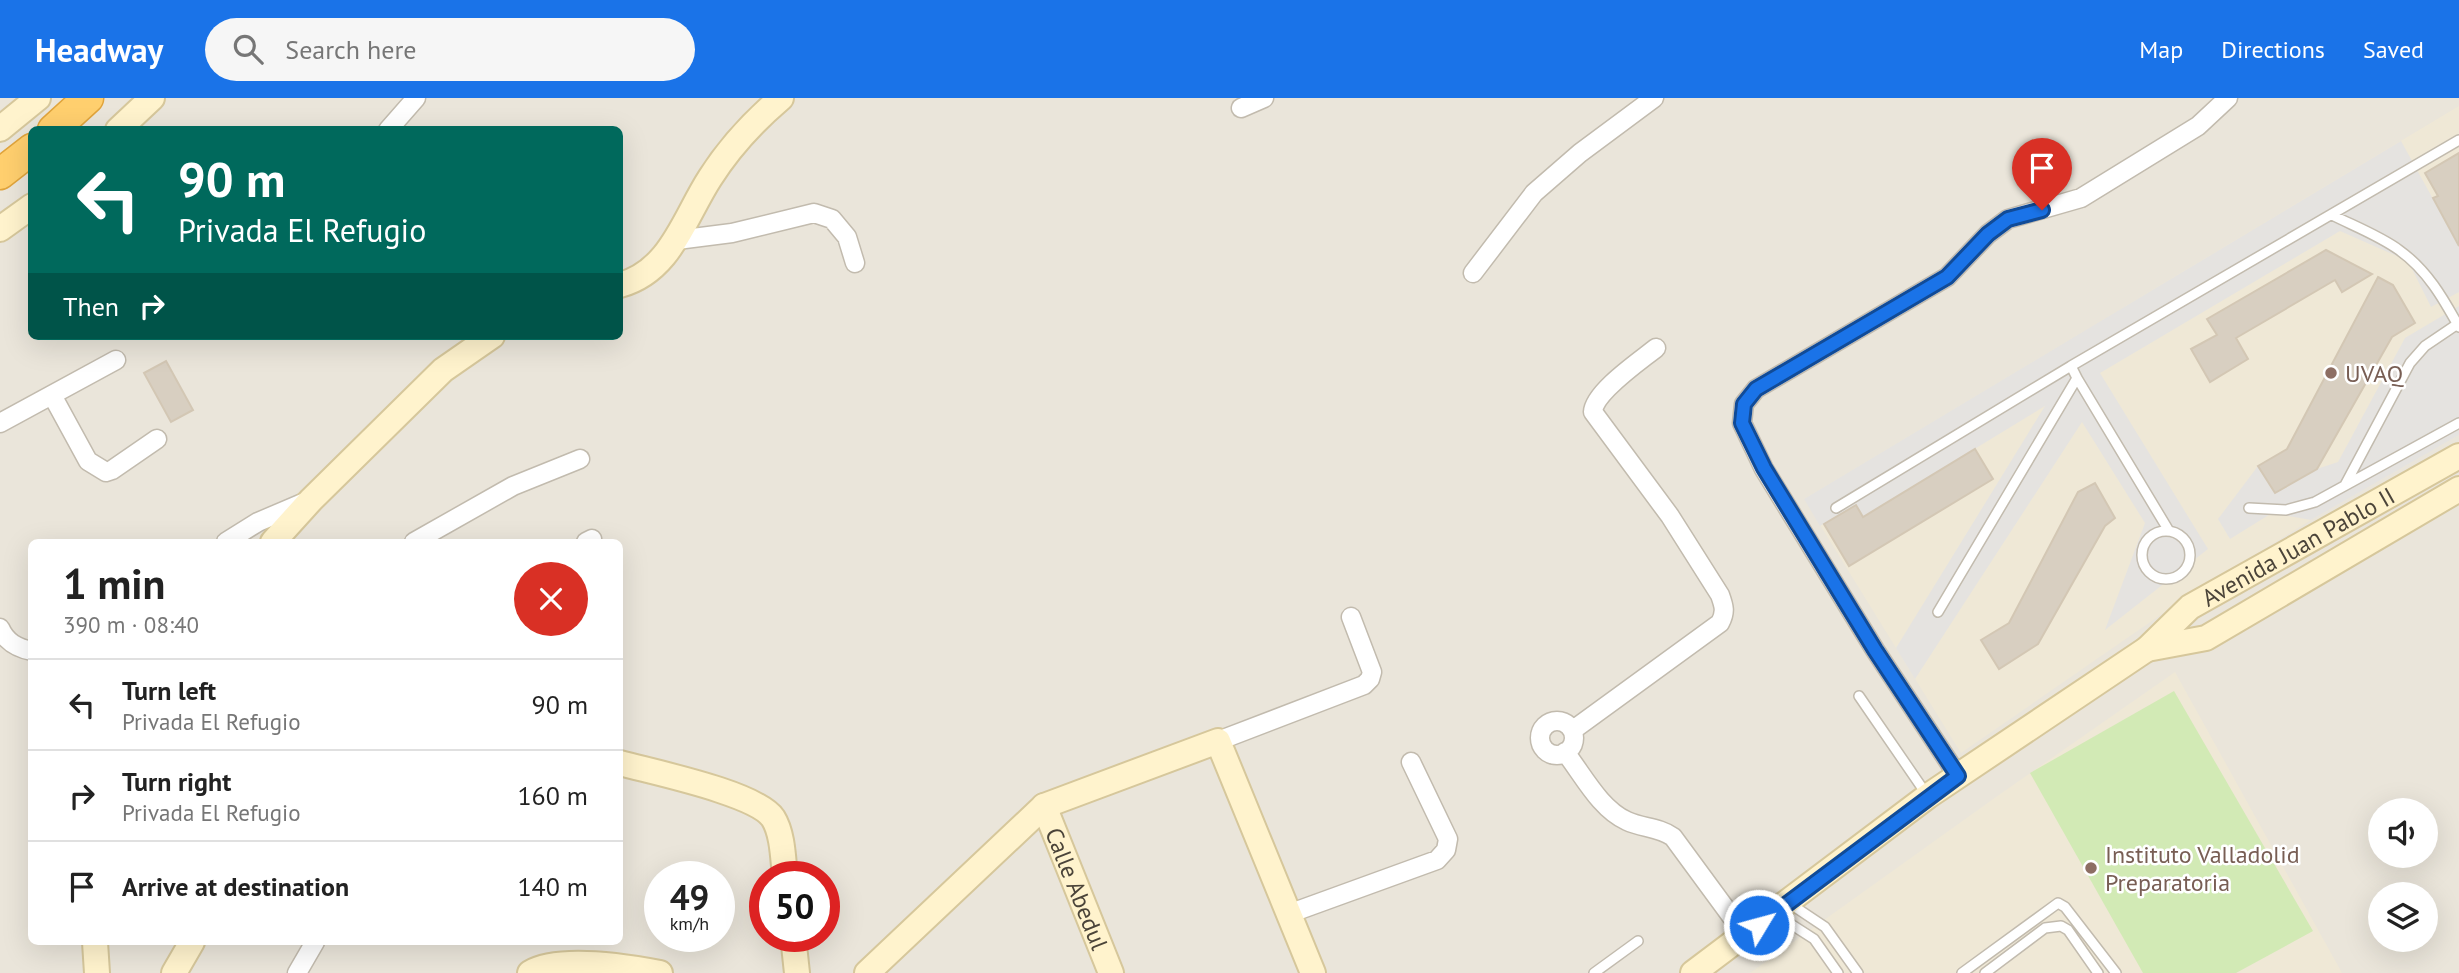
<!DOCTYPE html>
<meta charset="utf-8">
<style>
:root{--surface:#fff;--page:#f6f6f6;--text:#222;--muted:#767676;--line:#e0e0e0;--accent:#1a73e8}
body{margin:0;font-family:"PT Sans",sans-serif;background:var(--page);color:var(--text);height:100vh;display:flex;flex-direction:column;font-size:26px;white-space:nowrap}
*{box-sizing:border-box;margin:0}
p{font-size:23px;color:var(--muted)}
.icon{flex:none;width:38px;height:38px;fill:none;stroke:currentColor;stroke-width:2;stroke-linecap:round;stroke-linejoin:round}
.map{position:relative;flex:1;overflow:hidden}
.panel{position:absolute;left:28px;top:441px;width:595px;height:406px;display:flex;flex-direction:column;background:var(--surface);border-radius:10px;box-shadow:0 7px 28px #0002}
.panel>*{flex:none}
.hud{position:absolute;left:28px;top:28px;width:595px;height:214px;border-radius:10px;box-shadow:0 7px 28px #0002;background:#00695c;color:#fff;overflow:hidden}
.controls{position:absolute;left:2368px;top:700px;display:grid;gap:14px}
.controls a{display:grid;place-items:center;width:70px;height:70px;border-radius:50%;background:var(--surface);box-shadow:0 7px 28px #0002;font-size:35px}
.speed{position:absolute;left:644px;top:763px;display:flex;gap:14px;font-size:35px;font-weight:700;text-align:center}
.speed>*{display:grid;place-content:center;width:91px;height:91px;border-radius:50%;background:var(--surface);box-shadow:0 7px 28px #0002;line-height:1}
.speed small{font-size:18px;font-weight:400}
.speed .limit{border:10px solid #d22;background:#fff;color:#111}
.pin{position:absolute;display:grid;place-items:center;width:60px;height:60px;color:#fff;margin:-72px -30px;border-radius:50% 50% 50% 0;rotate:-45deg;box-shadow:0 0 7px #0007}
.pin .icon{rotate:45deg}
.me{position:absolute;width:77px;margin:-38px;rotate:53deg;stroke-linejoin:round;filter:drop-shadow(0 0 5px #0008)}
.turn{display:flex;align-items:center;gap:24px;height:147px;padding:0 35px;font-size:32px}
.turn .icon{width:91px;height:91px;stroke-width:2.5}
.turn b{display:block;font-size:49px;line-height:60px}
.then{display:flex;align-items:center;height:66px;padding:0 35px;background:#0003;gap:14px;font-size:26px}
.round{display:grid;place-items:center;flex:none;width:74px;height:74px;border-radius:37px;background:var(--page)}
.headline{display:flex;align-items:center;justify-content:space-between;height:119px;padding:0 35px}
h1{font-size:42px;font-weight:800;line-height:52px}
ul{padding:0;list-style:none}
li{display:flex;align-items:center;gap:21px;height:91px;padding:0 35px;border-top:2px solid var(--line)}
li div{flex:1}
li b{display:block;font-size:26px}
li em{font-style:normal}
header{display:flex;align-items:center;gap:42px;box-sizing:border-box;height:98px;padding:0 35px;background:var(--accent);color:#fff}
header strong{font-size:33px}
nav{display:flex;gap:38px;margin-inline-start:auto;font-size:24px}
.search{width:490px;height:63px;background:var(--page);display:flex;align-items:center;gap:18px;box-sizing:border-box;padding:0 24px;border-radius:38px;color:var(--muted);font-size:26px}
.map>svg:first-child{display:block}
.residential{fill:#eae5da;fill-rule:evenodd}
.education{fill:#efe8d6}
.green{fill:#d2eab5}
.parking{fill:#e5e3e0}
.building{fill:#d8cfc1;stroke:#d3c7b4;stroke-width:2}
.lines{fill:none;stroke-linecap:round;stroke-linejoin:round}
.lane-casing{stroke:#c2bbae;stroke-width:12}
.street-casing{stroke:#c2bbae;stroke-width:21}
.secondary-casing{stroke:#d6c79b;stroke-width:28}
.highway-casing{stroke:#e0a43c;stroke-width:33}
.lane{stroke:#fff;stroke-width:9}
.street{stroke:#fff;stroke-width:18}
.secondary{stroke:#fff3cd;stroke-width:24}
.highway{stroke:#ffcf6e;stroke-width:30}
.route-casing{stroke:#114b97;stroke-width:18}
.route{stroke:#1a73e8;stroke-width:12}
.education-dot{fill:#8d6e63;stroke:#fff;stroke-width:2.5}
.labels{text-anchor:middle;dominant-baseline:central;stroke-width:5;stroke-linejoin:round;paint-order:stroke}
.education-label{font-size:24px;fill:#785e54;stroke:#fff;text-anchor:start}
.street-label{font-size:24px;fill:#4b4439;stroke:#fff}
</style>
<header>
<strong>Headway</strong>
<div class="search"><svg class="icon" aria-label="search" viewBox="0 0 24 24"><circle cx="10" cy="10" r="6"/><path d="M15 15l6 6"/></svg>Search here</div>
<nav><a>Map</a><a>Directions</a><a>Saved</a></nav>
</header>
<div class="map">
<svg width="2459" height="875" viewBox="0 0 2459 875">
<rect width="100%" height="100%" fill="#f6f3ec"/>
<path class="residential" d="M0,0H2459V875H0ZM32,32H620V238H32ZM32,444H620V844H32ZM2380,712H2426V758H2380ZM660,779H719V838H660ZM765,779H824V838H765ZM2380,796H2426V842H2380Z"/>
<path class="education" d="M2459,8V337L2311,422L2185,500L1961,655L1804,401Z
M2175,574L2342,875H1750L1996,699Z"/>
<path class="green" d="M2174,593L2313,833L2236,875H2143L2030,675Z"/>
<path class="parking" d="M2401,43L2459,148V194L2431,209L2408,163L2340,133L2100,275L2208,451L2105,532L2145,425L2082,324L1915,581L1896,550L2045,308L1863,419L1856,407L1820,428L1804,401Z
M2459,208V337L2311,422L2272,415L2230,441L2218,421L2258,368L2275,395L2317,371L2338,364L2405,240Z"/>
<path class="building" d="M2459,55V148L2433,100L2438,98L2425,75Z
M2326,152L2372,176L2342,194L2335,182L2236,240L2248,261L2210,284L2191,251L2217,237L2207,221Z
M2378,179L2393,187L2415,225L2392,239L2317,371L2275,395L2258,368L2287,351Z
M166,263L193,312L171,324L144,275Z
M1975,351L1993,381L1849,468L1824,426L1856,407L1863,419Z
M2095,385L2115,420L2105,428L2038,546L1999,571L1981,542L2009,525L2078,394Z"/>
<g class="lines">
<g class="lane-casing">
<path id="lane" d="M2332,117C2354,128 2380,138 2399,152C2427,172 2443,200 2459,229
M2077,280L2169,433
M2345,387L2410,265L2425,248L2459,225
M1836,410L2071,268
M2249,410L2286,412L2315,404L2459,325
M2142 457a24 24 0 1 1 48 0a24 24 0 1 1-48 0Z
M1938,514L2077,280L2071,268L2459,42
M1859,598L1927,697
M1789,805L1825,829L1858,875
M1775,816L1814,841L1838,875
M1594,875L1638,843
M1962,875L2058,805L2065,809L2116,875
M1985,875L2045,830L2061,828L2068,832L2098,875"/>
</g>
<g class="street-casing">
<path id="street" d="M1241,10L1264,0
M388,32L416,0
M677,142L732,135L814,115L832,121L847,139L855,165
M1473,175L1534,95L1580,55L1654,0
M52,297L88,363L106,374L112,372L157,341
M0,325L116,262
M226,444L258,424L305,404
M414,444L513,388L580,361
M586,444L592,441
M0,530C6,544 17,550 32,553
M1540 640a17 17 0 1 1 34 0a17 17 0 1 1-34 0Z
M1573,632L1720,525C1726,514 1724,508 1720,497L1670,418L1593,314C1594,294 1640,263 1656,250
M1218,643L1364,587L1370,581L1372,574L1351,519
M1565,654C1583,677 1600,711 1627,723C1642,730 1659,729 1673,739L1745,837
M1958,678L1875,552L1764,371L1742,325L1744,306L1756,291L1947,179L1988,136L2008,121L2081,100L2198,28L2228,0
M1291,815L1437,762L1446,752L1448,741L1411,664
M297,875L315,844"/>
</g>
<g class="secondary-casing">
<g id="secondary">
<path d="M0,31L38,0"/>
<path d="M118,32L152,0"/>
<path d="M0,131L32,108"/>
<path d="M620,187C671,173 684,120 710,80C729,50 754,23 781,0"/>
<path d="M273,444L311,402L443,272L492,238"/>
<path d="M2147,551L2206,540L2459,391"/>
<path d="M620,665C652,674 756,695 773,720C783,736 783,761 785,779"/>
<path id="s1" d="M1044,708L1111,875"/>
<path d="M793,838L797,875"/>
<path d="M95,844L97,875"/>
<path d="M174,875L192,844"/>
<path d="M530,875C558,858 628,869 660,875"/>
<path d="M867,875L1044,708L1218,643L1313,875"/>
<path id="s2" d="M1693,875L1928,698L2147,551L2190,509L2459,358"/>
</g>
</g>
<g class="highway-casing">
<path id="highway" d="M53,32L88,0
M0,76L32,51"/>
</g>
<use href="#lane" class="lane"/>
<use href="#street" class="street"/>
<use href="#secondary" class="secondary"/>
<use href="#highway" class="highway"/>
</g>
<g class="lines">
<g class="route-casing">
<path id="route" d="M1759,827L1958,678L1875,552L1764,370L1742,325L1744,306L1756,291L1947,179L1988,136L2008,121L2042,112"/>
</g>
<use href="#route" class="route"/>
</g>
<g class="education-dot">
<circle cx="2331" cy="275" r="7"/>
<circle cx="2091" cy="770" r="7"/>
</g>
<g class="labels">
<g class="education-label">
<text x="2345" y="275">UVAQ</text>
<text x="2105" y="756">Instituto Valladolid<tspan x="2105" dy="28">Preparatoria</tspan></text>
</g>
<g class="street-label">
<text stroke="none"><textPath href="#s2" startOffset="742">Avenida Juan Pablo II</textPath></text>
<text stroke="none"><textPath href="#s1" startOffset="89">Calle Abedul</textPath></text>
</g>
</g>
</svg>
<div class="controls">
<a><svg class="icon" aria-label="sound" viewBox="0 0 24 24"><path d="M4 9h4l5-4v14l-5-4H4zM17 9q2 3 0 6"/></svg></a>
<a><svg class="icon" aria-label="layers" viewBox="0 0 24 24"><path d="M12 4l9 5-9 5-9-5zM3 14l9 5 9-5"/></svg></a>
</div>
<div class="speed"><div>49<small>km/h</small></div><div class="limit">50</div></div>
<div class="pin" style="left:2042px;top:112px;background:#d93025"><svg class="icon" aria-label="arrive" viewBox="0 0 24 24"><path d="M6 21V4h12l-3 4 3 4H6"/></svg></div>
<svg class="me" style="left:1759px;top:827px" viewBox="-20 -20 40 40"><circle r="17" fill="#1a73e8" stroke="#fff" stroke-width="3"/><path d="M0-11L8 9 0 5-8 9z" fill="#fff"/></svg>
<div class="hud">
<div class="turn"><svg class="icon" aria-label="left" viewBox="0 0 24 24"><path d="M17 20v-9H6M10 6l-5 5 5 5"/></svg><div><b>90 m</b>Privada El Refugio</div></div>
<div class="then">Then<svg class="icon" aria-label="right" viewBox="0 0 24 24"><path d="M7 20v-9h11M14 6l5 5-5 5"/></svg></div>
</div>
<section class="panel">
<div class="headline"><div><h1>1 min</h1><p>390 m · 08:40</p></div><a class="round" style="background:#d93025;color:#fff"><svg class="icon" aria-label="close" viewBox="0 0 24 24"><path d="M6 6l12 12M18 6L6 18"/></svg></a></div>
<ul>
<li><svg class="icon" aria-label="left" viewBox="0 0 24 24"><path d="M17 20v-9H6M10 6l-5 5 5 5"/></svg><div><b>Turn left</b><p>Privada El Refugio</p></div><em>90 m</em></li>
<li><svg class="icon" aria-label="right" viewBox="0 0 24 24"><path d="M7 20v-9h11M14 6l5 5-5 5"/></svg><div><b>Turn right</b><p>Privada El Refugio</p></div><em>160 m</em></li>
<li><svg class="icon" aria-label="arrive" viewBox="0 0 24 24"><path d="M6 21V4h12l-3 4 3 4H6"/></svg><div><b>Arrive at destination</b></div><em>140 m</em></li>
</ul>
</section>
</div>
